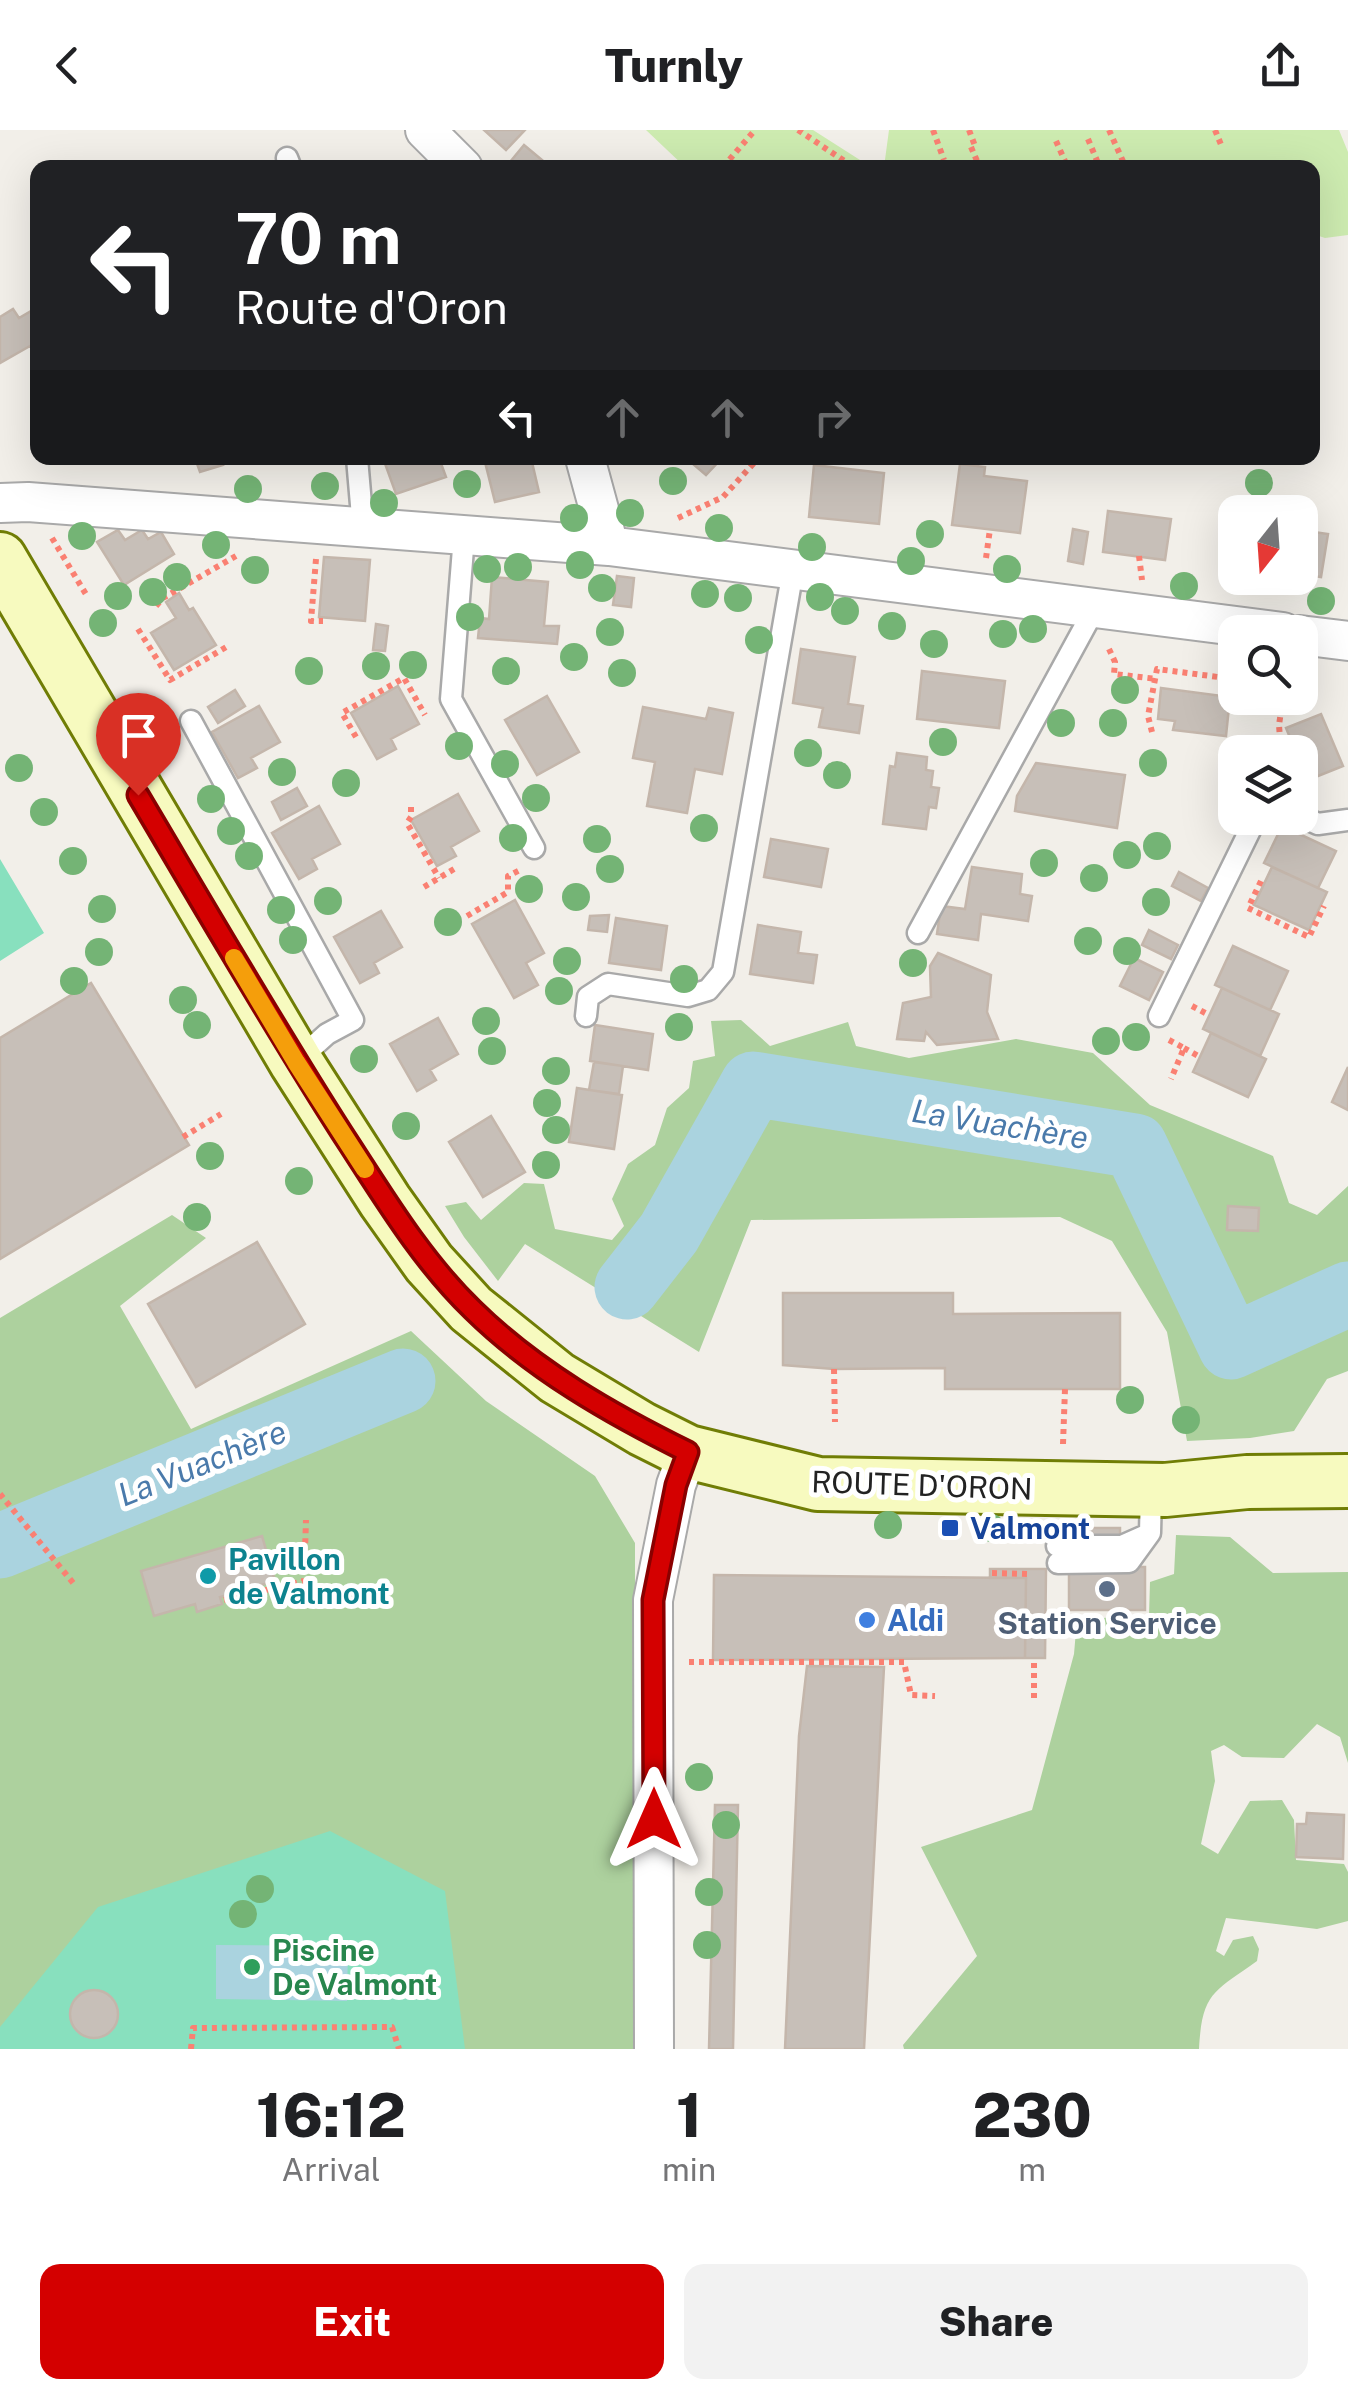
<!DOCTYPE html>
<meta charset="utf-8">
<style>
:root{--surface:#fff;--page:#f2f2f2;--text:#202124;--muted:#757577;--accent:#d40000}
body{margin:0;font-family:"Public Sans",sans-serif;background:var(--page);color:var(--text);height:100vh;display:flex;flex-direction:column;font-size:38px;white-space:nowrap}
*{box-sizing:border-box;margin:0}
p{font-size:32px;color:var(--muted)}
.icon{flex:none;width:55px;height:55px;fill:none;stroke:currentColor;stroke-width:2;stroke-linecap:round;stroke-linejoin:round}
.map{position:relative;height:1919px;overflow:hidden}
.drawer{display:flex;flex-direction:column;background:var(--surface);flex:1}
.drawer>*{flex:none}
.banner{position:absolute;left:30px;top:30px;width:1290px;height:305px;border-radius:20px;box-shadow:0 10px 40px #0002;background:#202124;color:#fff;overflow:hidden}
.needle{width:65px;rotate:197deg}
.controls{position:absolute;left:1218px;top:365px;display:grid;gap:20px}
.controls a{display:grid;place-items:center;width:100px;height:100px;border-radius:20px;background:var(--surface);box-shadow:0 10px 40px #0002;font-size:50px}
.pin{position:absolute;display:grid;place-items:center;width:85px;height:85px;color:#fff;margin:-102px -42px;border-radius:50% 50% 50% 0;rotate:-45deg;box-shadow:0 0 10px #0007}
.pin .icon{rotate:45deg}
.me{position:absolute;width:110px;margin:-55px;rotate:0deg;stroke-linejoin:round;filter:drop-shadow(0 0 8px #0008)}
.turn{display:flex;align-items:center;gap:35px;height:210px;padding:0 40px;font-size:45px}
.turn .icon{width:130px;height:130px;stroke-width:2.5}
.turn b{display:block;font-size:70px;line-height:85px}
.lanes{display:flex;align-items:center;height:95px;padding:0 40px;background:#0003;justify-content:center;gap:50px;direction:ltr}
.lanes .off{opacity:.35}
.eta{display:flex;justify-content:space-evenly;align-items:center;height:170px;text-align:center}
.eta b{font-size:60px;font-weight:800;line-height:70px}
.cta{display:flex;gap:20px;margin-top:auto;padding:20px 40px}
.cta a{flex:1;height:115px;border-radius:20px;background:var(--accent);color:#fff;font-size:40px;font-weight:800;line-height:115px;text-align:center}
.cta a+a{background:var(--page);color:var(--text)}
header{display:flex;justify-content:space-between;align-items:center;height:130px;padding:0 40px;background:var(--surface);font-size:45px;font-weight:800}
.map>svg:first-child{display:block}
.grass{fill:#cdebb0}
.forest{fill:#add19e}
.pitch{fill:#88e0be}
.water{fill:#aad3df}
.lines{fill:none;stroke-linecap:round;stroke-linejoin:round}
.river{stroke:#aad3df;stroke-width:65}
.building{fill:#c7bfb8;stroke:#c4b6ab;stroke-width:2.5}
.service-casing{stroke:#a9a9a9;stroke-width:25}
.minor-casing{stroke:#a9a9a9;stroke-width:42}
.secondary-casing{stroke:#707d05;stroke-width:58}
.path{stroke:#fa8072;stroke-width:6;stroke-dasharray:5 5;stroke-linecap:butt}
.service{stroke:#fff;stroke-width:20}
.minor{stroke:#fff;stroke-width:38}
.secondary{stroke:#f7fabf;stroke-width:52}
.tree{fill:#74b475}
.route-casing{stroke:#8a0000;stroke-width:25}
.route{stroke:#d40000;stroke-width:18}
.slow{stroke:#f59e0b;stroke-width:18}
.transit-dot{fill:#1a4fb4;stroke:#fff;stroke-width:4}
.culture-dot{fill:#0f9aa8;stroke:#fff;stroke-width:4}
.service-dot{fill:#5c6f8a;stroke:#fff;stroke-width:4}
.shop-dot{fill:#3f7fe0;stroke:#fff;stroke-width:4}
.leisure-dot{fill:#2e9e5b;stroke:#fff;stroke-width:4}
.labels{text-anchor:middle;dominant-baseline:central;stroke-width:10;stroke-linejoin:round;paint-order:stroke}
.street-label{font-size:30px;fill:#222;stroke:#fff}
.transit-label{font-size:30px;font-weight:bold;fill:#164399;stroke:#fff;text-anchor:start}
.culture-label{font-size:30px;font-weight:bold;fill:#0d838f;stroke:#fff;text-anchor:start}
.shop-label{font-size:30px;font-weight:bold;fill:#366cbe;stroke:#fff;text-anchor:start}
.service-label{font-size:30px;font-weight:bold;fill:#4e5e75;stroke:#fff}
.leisure-label{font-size:30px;font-weight:bold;fill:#27864d;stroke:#fff;text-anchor:start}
.water-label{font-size:32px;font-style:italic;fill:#4a7aab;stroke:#fff}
</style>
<header><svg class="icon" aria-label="back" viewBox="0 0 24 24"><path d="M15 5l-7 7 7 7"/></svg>Turnly<svg class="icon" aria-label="share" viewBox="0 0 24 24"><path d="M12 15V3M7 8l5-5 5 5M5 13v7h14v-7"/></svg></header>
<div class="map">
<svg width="1348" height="1919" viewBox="0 0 1348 1919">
<rect width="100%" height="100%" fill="#f2efe9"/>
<path class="grass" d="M646,0H813L871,37H685Z
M889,0H1339L1348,22V105L1325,108L1313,104L1312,38L884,37Z"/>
<path class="forest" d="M741,890L770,916L848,892L856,916L909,928L1016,909L1093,923L1150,975L1273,1026L1289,1073L1317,1085L1348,1056V1241L1327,1249L1294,1301L1250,1308L1187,1311L1167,1202L1112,1111L1060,1087L751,1090L699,1222L525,1114L498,1151L464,1107L445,1076L466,1072L481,1090L524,1053L544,1054L555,1099L612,1110L624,1096L612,1069L628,1034L655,1015L667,978L689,958L693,931L715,926L711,891Z
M172,1085L206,1108L120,1176L191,1299L411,1201L486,1271L595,1346L635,1413V1919H420L0,1897V1188Z
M1176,1405L1230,1407L1273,1443L1348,1442V1633L1340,1607L1317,1594L1284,1628L1242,1627L1224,1615L1211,1621L1215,1651L1201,1714L1218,1724L1250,1671L1282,1670L1294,1690L1296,1730L1344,1734L1348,1742V1791L1317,1799L1226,1788L1216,1821L1224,1826L1233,1810L1253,1806L1259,1819L1257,1831C1214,1862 1202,1862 1199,1919H904L903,1915L977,1826L921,1717L1032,1680L1074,1524L1077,1489L1149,1486L1150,1452L1174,1444Z"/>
<path class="pitch" d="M0,729L44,803L0,831Z
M330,1701L445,1761L465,1919H0V1897L98,1777Z"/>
<path class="water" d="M216,1815L348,1816L347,1871L216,1869Z"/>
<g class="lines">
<path class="river" d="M627,1157L669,1103L753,954L1135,1016L1231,1217L1348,1164
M0,1416L403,1251"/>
</g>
<path class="building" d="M484,0H525L506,20Z
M524,15L548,35L546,38H505Z
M38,177V225L30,216L0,233V187L13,179L19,188Z
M195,328H220L223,335L200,342Z
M383,328H439L446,347L396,364Z
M484,328H531L539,362L495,372Z
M686,328H722L706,345Z
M960,334L985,337L984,346L1027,351L1020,403L952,395Z
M814,335L884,343L879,394L809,387Z
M1108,381L1171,389L1165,430L1103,422Z
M1073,399L1088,402L1083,434L1068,431Z
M118,400L125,410L142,400L148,409L161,402L174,424L124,455L97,412Z
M1300,400L1328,404L1321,447L1300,444Z
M324,427L370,430L365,491L319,487Z
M617,446L634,448L631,477L613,475Z
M492,447L548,452L544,496H559L557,514L478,508L480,488L489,489Z
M179,463L189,480L193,478L216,515L174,540L151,503L176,488L166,472Z
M376,494L388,496L385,521L373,520Z
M801,519L855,527L848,574L863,576L859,603L819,597L823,578L793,573Z
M922,541L1005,551L999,598L917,589Z
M398,556L419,594L391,609L396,619L377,629L351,583Z
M1161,558L1230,567L1226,606L1173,600L1175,591L1158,589Z
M235,560L245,576L218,593L208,577Z
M547,566L579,622L537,645L505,590Z
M259,576L280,612L251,628L257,638L238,648L212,602Z
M643,577L706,589L709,578L733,583L722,644L695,639L687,683L647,676L655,632L633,628Z
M1321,584L1343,636L1308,650L1300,622H1296L1286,598Z
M897,623L927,627L926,640L933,641L931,657L939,658L936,678L929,677L926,699L883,694L890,636L895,637Z
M1036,633L1125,645L1117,698L1015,681L1017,666Z
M297,658L307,676L281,690L272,672Z
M458,664L479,701L451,717L456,726L437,736L411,690Z
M319,676L340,714L312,729L317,739L299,749L272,703Z
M1282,696L1336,721L1318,758L1264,733Z
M771,709L828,719L821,757L764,747Z
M972,737L1022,744L1020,764L1032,766L1028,791L981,784L978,810L937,804L941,776L965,779Z
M1272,737L1327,762L1309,800L1254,775Z
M1179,742L1208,758L1201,771L1172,756Z
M515,770L544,823L526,833L538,855L514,868L472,794Z
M381,781L402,817L374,833L379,843L360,853L334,807Z
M609,785L607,802L588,800L590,786Z
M616,788L667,796L661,840L609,833Z
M758,795L801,802L798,823L817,825L813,853L750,844Z
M1149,800L1178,815L1171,829L1142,815Z
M1233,816L1288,841L1270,880L1215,855Z
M938,823L991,845L987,882L998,909L937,915L926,902L924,911L897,909L903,873L931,867L930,836Z
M1134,828L1163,842L1149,870L1120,856Z
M91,853L189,1015L0,1129V908Z
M1222,858L1279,884L1260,926L1203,899Z
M438,888L458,924L430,940L436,950L417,961L390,914Z
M595,895L653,904L648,940L590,931Z
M1211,903L1266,929L1248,967L1193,942Z
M594,932L623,936L619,964L589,960Z
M1348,937V980L1332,972Z
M577,958L622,965L614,1019L569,1012Z
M491,986L525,1042L483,1067L449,1012Z
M1228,1076L1259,1078L1258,1101L1227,1100Z
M257,1112L305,1194L196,1257L148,1174Z
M783,1163H953V1184L1120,1183V1259H945V1238L834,1239L783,1235Z
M1069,1398H1120V1437H1145V1480H1069Z
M262,1406L275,1451L220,1467L222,1474L197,1482L195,1474L154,1486L141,1441Z
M990,1439H1046L1045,1528H1025L1026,1448H990Z
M714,1445L1026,1448L1025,1528L713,1530Z
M807,1536L884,1537L864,1919H785L799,1606Z
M715,1675H738L733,1919H709Z
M1307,1683L1344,1685L1343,1729L1296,1727L1297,1694H1306Z
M70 1884a24 24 0 1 1 48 0a24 24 0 1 1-48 0Z"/>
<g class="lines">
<g class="service-casing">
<path id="service" d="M287,28L291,38
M357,328L363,398
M464,406L451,569L534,718
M191,591L353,890L327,904L297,931
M1300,686L1318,694L1348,690
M918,803L1095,478
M586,886L588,867L608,854L688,866L708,860L723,842L793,440
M1159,886L1256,688
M1057,1416H1122L1149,1404
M1058,1433L1129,1432L1150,1403L1151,1362"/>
</g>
<g class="minor-casing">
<path id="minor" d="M425,0L463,38
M585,328L609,416
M0,373L28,372L609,416L1283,502
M1300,505L1348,511
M654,1919L653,1470L676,1355L688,1322"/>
</g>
<g class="secondary-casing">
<path id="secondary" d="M0,429L296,932L385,1071L429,1133L471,1179L557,1248L642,1299L688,1322L818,1354L1165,1360L1247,1352L1348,1351"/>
</g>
<path class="path" d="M798,0L855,38
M933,0L944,30
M969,0L975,16
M1109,0L1126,38
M1215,0L1222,17
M1088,9L1100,38
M1056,11L1068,38
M971,17L980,38
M938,32L941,38
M723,37L755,0
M678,388L723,367L753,334L747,328
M52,408L87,466
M1139,426L1142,450
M986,428L990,399
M316,429L311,491H323
M156,476L163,468L236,426
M138,499L170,550L228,516
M1109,519L1115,532L1114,544L1157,549
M1152,602L1148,586L1157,539L1218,547
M356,607L342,583L404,548L425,585
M1281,622L1279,595L1283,568
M411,677V687L407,693L439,748
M1261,751L1248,778L1309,807L1324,776
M424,757L454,739
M467,786L508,762V746L522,739
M1192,876L1209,885
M1169,910L1184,918L1171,949
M1184,918L1200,927
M183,1007L221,984
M834,1239L835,1292
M1063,1314L1065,1259
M0,1364L74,1454
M992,1443L1029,1444
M224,1470L304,1451L306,1390
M689,1532H904L911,1565L935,1566
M1034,1568V1529
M191,1919L193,1898L392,1897L399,1919"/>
<use href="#service" class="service"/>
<use href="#minor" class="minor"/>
<use href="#secondary" class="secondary"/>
</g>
<g class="tree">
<circle cx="673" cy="351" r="14"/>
<circle cx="1259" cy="353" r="14"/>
<circle cx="467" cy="354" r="14"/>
<circle cx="325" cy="356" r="14"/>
<circle cx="248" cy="359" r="14"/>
<circle cx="384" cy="373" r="14"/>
<circle cx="630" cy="383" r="14"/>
<circle cx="574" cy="388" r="14"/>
<circle cx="719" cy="398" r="14"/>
<circle cx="930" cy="404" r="14"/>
<circle cx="82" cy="406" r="14"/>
<circle cx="216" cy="415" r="14"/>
<circle cx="812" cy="417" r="14"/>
<circle cx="911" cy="431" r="14"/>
<circle cx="580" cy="435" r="14"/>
<circle cx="518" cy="437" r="14"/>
<circle cx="487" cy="439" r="14"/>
<circle cx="1007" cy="439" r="14"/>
<circle cx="255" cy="440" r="14"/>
<circle cx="177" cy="447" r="14"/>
<circle cx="1184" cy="456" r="14"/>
<circle cx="602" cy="458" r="14"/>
<circle cx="153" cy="462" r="14"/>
<circle cx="705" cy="464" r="14"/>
<circle cx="118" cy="466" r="14"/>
<circle cx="820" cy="467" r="14"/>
<circle cx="738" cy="468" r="14"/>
<circle cx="1321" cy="471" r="14"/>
<circle cx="845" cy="481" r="14"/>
<circle cx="470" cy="487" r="14"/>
<circle cx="103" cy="493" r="14"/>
<circle cx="892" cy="496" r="14"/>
<circle cx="1033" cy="499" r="14"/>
<circle cx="610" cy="502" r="14"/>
<circle cx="1003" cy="504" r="14"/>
<circle cx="759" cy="510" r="14"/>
<circle cx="934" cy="514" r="14"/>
<circle cx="574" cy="527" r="14"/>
<circle cx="413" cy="535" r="14"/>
<circle cx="376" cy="536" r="14"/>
<circle cx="309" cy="541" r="14"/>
<circle cx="506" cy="541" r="14"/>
<circle cx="622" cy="543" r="14"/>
<circle cx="1125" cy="560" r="14"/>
<circle cx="1061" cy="593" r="14"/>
<circle cx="1113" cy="593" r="14"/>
<circle cx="943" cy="612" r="14"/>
<circle cx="459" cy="616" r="14"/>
<circle cx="808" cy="623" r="14"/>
<circle cx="1153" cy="633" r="14"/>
<circle cx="505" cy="634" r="14"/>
<circle cx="19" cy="638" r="14"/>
<circle cx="282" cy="642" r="14"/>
<circle cx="837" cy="645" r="14"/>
<circle cx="346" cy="653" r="14"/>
<circle cx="536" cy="668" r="14"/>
<circle cx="211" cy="669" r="14"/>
<circle cx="44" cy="682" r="14"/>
<circle cx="704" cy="698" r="14"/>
<circle cx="231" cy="701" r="14"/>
<circle cx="513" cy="708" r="14"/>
<circle cx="597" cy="709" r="14"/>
<circle cx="1157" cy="716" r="14"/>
<circle cx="1127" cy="725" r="14"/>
<circle cx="249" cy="726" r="14"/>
<circle cx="73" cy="731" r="14"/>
<circle cx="1044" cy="733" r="14"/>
<circle cx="610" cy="739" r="14"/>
<circle cx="1094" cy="748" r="14"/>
<circle cx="529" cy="759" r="14"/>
<circle cx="576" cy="767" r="14"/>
<circle cx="328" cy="771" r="14"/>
<circle cx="1156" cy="772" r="14"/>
<circle cx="102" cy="779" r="14"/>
<circle cx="281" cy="780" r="14"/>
<circle cx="448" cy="792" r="14"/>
<circle cx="293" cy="810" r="14"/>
<circle cx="1088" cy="811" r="14"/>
<circle cx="1127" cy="821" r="14"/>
<circle cx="99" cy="822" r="14"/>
<circle cx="567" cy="831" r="14"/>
<circle cx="913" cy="833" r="14"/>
<circle cx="684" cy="849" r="14"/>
<circle cx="74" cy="851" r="14"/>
<circle cx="559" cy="861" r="14"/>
<circle cx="183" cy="870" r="14"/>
<circle cx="486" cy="891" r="14"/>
<circle cx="197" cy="895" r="14"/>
<circle cx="679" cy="897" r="14"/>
<circle cx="1136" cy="907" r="14"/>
<circle cx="1106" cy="911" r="14"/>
<circle cx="492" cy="921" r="14"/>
<circle cx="364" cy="929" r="14"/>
<circle cx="556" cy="941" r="14"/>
<circle cx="547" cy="973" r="14"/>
<circle cx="406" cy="996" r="14"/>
<circle cx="556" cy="1000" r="14"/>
<circle cx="210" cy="1026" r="14"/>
<circle cx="546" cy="1035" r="14"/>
<circle cx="299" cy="1051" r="14"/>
<circle cx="197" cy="1087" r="14"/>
<circle cx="1130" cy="1270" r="14"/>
<circle cx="1186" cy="1290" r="14"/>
<circle cx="888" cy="1395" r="14"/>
<circle cx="991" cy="1398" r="14"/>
<circle cx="699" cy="1647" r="14"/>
<circle cx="726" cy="1695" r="14"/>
<circle cx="260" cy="1759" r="14"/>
<circle cx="709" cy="1762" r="14"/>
<circle cx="243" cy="1784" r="14"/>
<circle cx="707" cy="1815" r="14"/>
</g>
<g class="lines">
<g class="route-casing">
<path id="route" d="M138,665C205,778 271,892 342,1003C382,1064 420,1129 473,1180C534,1240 611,1284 688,1322L676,1355L653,1470L654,1689"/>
</g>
<use href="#route" class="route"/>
<path class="slow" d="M234,828L296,932L365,1039"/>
</g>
<rect class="transit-dot" x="940" y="1388" width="20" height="20" rx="5"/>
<circle class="culture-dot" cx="208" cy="1446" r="10"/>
<circle class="service-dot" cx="1107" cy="1459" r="10"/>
<circle class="shop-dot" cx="867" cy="1490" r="10"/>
<circle class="leisure-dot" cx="252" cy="1837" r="10"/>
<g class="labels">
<g class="street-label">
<text transform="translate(922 1355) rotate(2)">ROUTE D'ORON</text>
</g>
<g class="transit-label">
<text x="970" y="1398">Valmont</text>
</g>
<g class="culture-label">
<text x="228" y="1429">Pavillon<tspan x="228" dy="34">de Valmont</tspan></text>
</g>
<g class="shop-label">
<text x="887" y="1490">Aldi</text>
</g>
<g class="service-label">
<text x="1107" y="1493">Station Service</text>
</g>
<g class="leisure-label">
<text x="272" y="1820">Piscine<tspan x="272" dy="34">De Valmont</tspan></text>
</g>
<g class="water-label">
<text transform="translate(1000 994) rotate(9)">La Vuachère</text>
<text transform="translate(202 1333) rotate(-22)">La Vuachère</text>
</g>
</g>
</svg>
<div class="controls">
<a><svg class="needle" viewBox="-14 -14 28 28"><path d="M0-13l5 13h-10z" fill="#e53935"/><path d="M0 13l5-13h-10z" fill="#757577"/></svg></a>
<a><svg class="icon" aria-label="search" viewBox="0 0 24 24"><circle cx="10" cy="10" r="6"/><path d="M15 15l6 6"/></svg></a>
<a><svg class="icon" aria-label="layers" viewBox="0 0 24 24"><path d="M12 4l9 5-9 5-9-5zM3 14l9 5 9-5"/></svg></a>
</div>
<div class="pin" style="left:138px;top:665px;background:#d93025"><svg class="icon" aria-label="arrive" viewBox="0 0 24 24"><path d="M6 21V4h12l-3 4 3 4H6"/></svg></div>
<svg class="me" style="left:654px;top:1689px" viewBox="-20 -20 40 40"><path d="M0-17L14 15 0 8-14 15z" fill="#d40000" stroke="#fff" stroke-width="4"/></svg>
<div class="banner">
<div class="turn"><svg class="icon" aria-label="left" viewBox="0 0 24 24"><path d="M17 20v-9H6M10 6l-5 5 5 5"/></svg><div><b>70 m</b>Route d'Oron</div></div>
<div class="lanes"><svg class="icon" aria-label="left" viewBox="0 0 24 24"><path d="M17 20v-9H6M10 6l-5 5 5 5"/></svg><svg class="icon off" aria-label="ahead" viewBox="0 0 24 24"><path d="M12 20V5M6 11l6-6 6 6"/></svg><svg class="icon off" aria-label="ahead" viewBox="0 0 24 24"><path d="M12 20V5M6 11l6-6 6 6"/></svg><svg class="icon off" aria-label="right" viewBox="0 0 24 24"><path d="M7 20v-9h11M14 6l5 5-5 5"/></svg></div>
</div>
</div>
<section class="drawer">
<div class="eta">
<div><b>16:12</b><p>Arrival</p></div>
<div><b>1</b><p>min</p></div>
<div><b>230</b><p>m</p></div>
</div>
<div class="cta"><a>Exit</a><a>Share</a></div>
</section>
